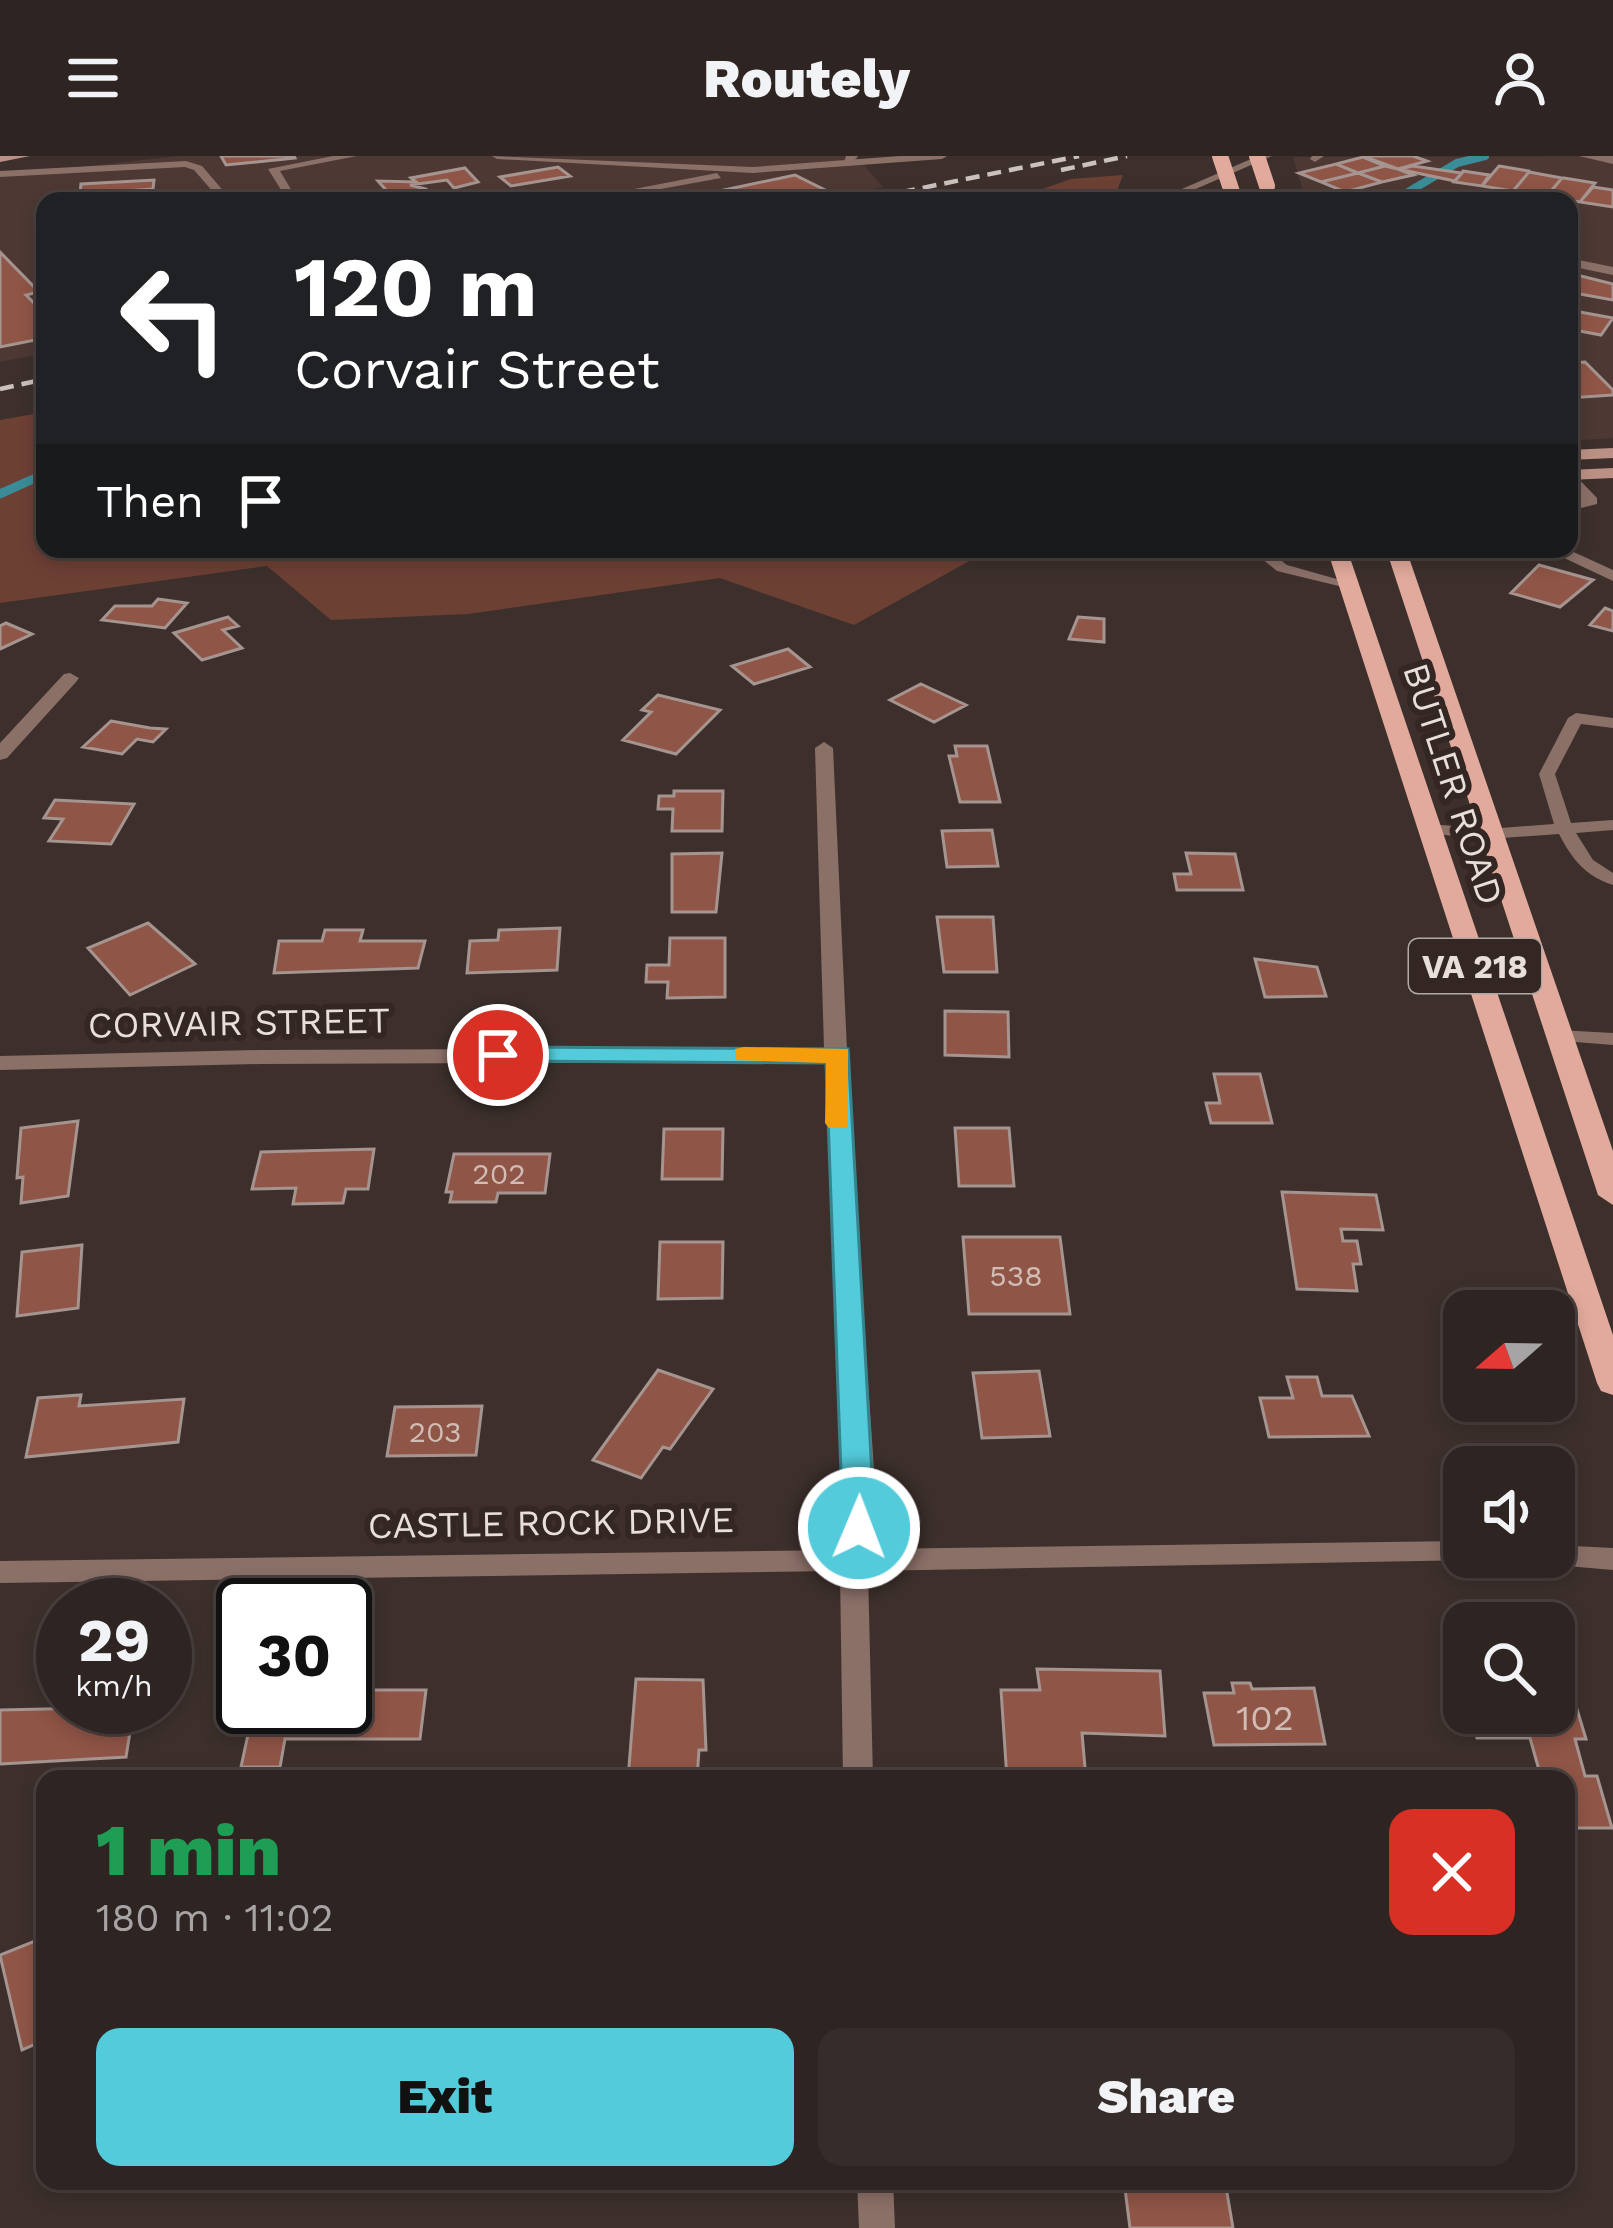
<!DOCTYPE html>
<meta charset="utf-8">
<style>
:root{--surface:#2e2421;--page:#362c2a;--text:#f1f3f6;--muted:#a7a4a5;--line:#49413f;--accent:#53cbda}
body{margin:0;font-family:"Work Sans",sans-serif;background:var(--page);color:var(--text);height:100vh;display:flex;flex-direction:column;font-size:45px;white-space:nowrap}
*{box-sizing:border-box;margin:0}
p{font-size:39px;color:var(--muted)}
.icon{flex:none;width:66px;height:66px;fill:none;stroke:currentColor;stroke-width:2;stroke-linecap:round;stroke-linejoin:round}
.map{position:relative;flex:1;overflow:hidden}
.panel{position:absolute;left:36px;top:1614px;width:1539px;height:420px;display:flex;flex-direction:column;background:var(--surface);border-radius:24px;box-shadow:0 6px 18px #0003,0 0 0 3px var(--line)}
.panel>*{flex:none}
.banner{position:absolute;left:36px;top:36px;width:1542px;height:366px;border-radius:24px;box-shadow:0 6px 18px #0003,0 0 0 3px var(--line);background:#202124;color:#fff;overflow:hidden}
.needle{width:78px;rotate:250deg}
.controls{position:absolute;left:1443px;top:1134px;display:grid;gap:24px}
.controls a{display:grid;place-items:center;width:132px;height:132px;border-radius:24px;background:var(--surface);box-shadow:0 6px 18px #0003,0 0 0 3px var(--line);font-size:60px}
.speed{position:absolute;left:36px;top:1422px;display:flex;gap:24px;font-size:60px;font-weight:700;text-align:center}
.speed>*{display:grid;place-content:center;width:156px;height:156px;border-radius:50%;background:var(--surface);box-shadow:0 6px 18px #0003,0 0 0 3px var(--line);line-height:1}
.speed small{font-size:30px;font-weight:400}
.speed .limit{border:6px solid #111;border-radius:18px;background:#fff;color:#111}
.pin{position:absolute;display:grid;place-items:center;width:102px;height:102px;color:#fff;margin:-51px;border:6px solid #fff;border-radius:50%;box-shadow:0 3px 12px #0007}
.me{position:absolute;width:132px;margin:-66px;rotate:1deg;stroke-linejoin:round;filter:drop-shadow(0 0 9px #0008)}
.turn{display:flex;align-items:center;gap:42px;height:252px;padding:0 60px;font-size:54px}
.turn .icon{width:156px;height:156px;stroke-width:2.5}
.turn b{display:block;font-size:84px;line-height:102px}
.then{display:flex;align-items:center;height:114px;padding:0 60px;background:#0003;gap:24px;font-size:45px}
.round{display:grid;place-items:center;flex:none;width:126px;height:126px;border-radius:24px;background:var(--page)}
.headline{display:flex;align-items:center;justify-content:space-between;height:204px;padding:0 60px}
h1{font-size:72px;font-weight:800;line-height:90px;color:#1e9e55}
.action{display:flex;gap:24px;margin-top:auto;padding:24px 60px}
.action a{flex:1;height:138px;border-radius:24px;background:var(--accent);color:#111;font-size:48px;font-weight:800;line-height:138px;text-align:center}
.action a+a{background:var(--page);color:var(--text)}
header{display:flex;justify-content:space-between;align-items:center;height:156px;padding:0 60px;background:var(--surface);font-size:54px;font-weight:800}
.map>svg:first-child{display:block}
.built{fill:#4d3833}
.green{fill:#6d4034}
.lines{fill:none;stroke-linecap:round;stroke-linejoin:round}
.stream-far1{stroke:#3a8d98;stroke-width:8}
.stream{stroke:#3a8d98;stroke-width:9}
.building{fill:#8f5546;stroke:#a59490;stroke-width:3}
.lane{fill:#8b7068;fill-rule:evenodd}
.street{fill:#8b7068;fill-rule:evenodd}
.secondary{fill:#bc9185;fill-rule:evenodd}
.primary{fill:#e1aa9c;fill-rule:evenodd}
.rail{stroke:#cbc1be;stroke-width:4.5;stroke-dasharray:14 8;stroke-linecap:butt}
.primary-bridge{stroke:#e1aa9c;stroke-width:16}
.route{fill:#53cbda;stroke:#36848e;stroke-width:3}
.slow{fill:#f59e0b}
.labels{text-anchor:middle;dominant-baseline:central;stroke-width:12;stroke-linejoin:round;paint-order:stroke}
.number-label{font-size:30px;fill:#d2bcb6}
.shield{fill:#332623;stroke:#b2a8a4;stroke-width:3}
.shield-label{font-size:33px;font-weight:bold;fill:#e8dfdc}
.street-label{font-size:36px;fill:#e8dfdc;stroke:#332623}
.near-number-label{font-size:36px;fill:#d2bcb6}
</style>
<header><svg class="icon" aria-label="menu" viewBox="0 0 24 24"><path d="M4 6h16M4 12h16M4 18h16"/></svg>Routely<svg class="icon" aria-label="person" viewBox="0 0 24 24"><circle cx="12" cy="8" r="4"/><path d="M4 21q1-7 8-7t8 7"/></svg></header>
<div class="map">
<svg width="1613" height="2072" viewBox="0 0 1613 2072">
<rect width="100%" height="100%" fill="#3d302c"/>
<path class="built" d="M178,0H856L883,31L814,45H45V197L0,206V20Z
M1613,0V282L1569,285V45H1306L1293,1Z"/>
<path class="green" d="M1123,19L1113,45H1008L1071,23Z
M45,256V393H991L854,469L720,422L468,458L331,464L267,410L0,447V264Z"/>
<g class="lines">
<path class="stream-far1" d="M1393,45L1457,7L1485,0
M24,327L45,318"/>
<path class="stream" d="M0,338L31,324"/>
</g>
<path class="building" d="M221,0H294L295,2L226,9Z
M1363,0H1413L1427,5L1398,13Z
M1363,1L1385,10L1358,17L1336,8Z
M1336,8L1358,17L1321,26L1299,17Z
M1385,10L1398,13L1413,19L1382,26L1358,17Z
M1413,10L1462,17L1455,25L1398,13Z
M1499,10L1529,15V16L1513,35L1482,30Z
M558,11L570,20L511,30L500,21Z
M465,12L478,26L454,32L447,24L410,29L426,33L438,45H396L378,25L416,26L411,22Z
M1463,15L1489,19L1482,30L1454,26Z
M1529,16L1562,22L1546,41L1513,35Z
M1358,17L1382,26L1345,36L1321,26Z
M795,19L825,34L775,45H672Z
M1562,22H1564L1595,27L1580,46L1546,41Z
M154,24L153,33L80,38L81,28Z
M1593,31L1613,34V51L1580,46Z
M0,96L39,136L26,139L45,158V182L0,191Z
M1577,119L1613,128V144L1569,136Z
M1569,154L1613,162L1601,179L1569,173Z
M1585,206L1613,234V239L1569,242V207Z
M1539,409L1593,424L1560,451L1511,437Z
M158,443L187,447L165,472L102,464L115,450H152Z
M1605,452L1613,455V475L1590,469Z
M228,461L238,470L223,474L242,492L202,504L174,477Z
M1078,461L1104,463V486L1069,483Z
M6,467L32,478L0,493V470Z
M788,493L810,511L754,528L732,510Z
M921,528L966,549L934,566L890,544Z
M658,539L720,554L676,598L623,584L651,556L642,554Z
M111,565L150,572L166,573L153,586L137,583L122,598L83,591Z
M955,590H987L1000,646H960L949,600H957Z
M674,635H723L722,675H672L673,653H658L659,640H674Z
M55,644L134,648L111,688L49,685L63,663L44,662Z
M992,674L998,710L947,711L942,675Z
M722,697L716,756H672V698Z
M1186,697L1235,698L1243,734H1177L1174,718H1191Z
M937,761H993L997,816H944Z
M148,767L195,808L130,839L88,792Z
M560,772L557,814L467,817L470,785L498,784L499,774Z
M325,774H363L360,785H425L418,812L274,817L279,785H322Z
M670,782H725V841L667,842L668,826H646L647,809H669Z
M1255,803L1317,811L1326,840L1265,841Z
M945,855L1008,856L1009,901L945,899Z
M1214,918H1260L1272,967H1211L1206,947H1220Z
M78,965L68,1040L21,1047L23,1021L17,1022L21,972Z
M955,972H1009L1014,1030H959Z
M664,973H723L722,1023H662Z
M374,993L368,1033H346L343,1047L293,1048L296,1032L252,1033L261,996Z
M454,998H550L545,1037H498L496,1046H450L452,1036H446Z
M1282,1036L1376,1039L1383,1074L1341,1073L1343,1085H1357L1361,1108H1353L1357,1135L1297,1133Z
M963,1081H1060L1070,1158H969Z
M660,1086H723L722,1142L658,1143Z
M82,1089L78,1152L17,1160L22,1096Z
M658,1214L713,1233L670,1293L663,1291L641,1322L593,1304Z
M1039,1215L1050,1280L982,1282L973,1217Z
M1287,1221H1317L1322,1240H1352L1369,1280L1269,1281L1260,1242H1293Z
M81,1239L79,1250L184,1243L178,1286L26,1301L38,1242Z
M482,1250L476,1299L387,1300L395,1251Z
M1037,1513L1160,1515L1165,1580L1082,1577L1086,1623H1007L1001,1534H1040Z
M636,1523L703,1524L706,1594H699L697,1623H628Z
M345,1524H373L371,1534H426L420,1583H285L280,1611H241L254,1551H345Z
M1232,1527H1250L1252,1533L1314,1532L1325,1588L1214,1589L1204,1537H1234Z
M1554,1530H1570L1586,1583H1575L1585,1620H1597L1612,1672H1566V1623H1527L1541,1621L1530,1582H1477L1470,1557H1554Z
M134,1551L126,1601L0,1608V1554Z
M45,1781V1884L22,1894L0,1799Z
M1124,2025H1225L1233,2072H1130Z"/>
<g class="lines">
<path class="lane" d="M333,0H357L280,15L298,45H288L268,13Z
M492,0L753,11L900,0H947L942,3L753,17L497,3Z
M1258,0H1272L1168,45H1154Z
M1312,0H1324L1315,6L1310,3Z
M186,5L202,10L232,45H221L194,14L185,11L0,21V15Z
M717,17L721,22L595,45H572Z
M1250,393H1266L1287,409L1358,429L1351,433L1277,415Z
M1576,557L1613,562V572L1581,568L1555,618L1571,667L1613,664V674L1576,677L1593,704L1613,717V729C1585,720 1572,703 1559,678L1488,683L1424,677L1421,673L1430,668L1488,673L1554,668L1539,618L1568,562Z
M1558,874L1613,877V889L1551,884L1548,880L1551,876Z"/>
<path class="street" d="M846,0H858L850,10L844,6Z
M1579,0H1613V8Z
M1569,102L1613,111V119L1569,110Z
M1570,314L1597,342V348L1569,355V345L1581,343L1569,328Z
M1545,393H1567L1613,414V425Z
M70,517L79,522L76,526L7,602L0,604V587L64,518Z
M824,586L833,592L847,894L850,899L851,980L876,1342L871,1393L1464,1385V1401H1475L1474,1404L868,1415L873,1623H843L840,1415L0,1427V1405L842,1394L848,1342L825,906L260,908L0,914V900L260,894L824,892L815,592Z
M1554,1389L1613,1392V1414L1544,1408L1540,1401H1554Z
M857,2025H893L895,2072H859Z"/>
<path class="secondary" d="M0,0H30L0,6Z
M1613,292V302L1569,304V294Z
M1613,312V322L1569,324V314Z"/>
<path class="primary" d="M1327,393H1347L1613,1179V1239L1601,1235L1597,1227Z
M1386,393H1406L1613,995V1049L1598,1039Z"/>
<path class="rail" d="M1061,14L1127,0
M858,45L1079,0
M0,233L45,223"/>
<path class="primary-bridge" d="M1220,0L1235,45
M1257,0L1267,30"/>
</g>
<path class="route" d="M498,891L848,893L875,1372L870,1380L859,1384L843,1372L826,907L489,905V894Z"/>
<path class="slow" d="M744,891L848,893V972H829L825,967L826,907L735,904V893Z"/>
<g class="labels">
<g class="number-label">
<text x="499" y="1017">202</text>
<text x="1016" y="1119">538</text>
<text x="435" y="1275">203</text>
</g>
<rect class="shield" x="1409" y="783" width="132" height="54" rx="9"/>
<g class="shield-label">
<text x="1475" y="810">VA 218</text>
</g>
<g class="street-label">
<text transform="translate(1453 628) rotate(72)">BUTLER ROAD</text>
<text transform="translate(239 867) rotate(-1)">CORVAIR STREET</text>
<text transform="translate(551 1367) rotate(-1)">CASTLE ROCK DRIVE</text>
</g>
<g class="near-number-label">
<text x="1265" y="1562">102</text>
</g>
</g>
</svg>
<div class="controls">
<a><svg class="needle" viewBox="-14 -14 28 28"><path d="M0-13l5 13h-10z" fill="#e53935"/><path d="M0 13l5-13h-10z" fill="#a7a4a5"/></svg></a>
<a><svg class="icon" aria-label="sound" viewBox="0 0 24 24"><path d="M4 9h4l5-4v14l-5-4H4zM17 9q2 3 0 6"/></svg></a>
<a><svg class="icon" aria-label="search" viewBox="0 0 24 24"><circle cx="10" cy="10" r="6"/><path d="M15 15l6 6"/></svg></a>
</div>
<div class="speed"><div>29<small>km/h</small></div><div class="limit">30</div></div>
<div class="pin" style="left:498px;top:899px;background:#d93025"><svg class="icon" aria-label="arrive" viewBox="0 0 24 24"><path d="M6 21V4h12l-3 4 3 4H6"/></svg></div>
<svg class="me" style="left:859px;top:1372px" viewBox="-20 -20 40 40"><circle r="17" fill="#53cbda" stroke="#fff" stroke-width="3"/><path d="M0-11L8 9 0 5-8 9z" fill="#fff"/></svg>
<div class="banner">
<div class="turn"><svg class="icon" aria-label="left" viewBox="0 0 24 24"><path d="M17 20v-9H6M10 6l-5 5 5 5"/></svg><div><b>120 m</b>Corvair Street</div></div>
<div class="then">Then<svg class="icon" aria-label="arrive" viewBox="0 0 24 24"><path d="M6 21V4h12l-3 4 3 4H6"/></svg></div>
</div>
<section class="panel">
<div class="headline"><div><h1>1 min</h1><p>180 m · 11:02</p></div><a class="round" style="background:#d93025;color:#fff"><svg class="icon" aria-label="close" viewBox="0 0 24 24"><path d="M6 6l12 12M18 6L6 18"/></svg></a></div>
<div class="action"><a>Exit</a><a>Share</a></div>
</section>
</div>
